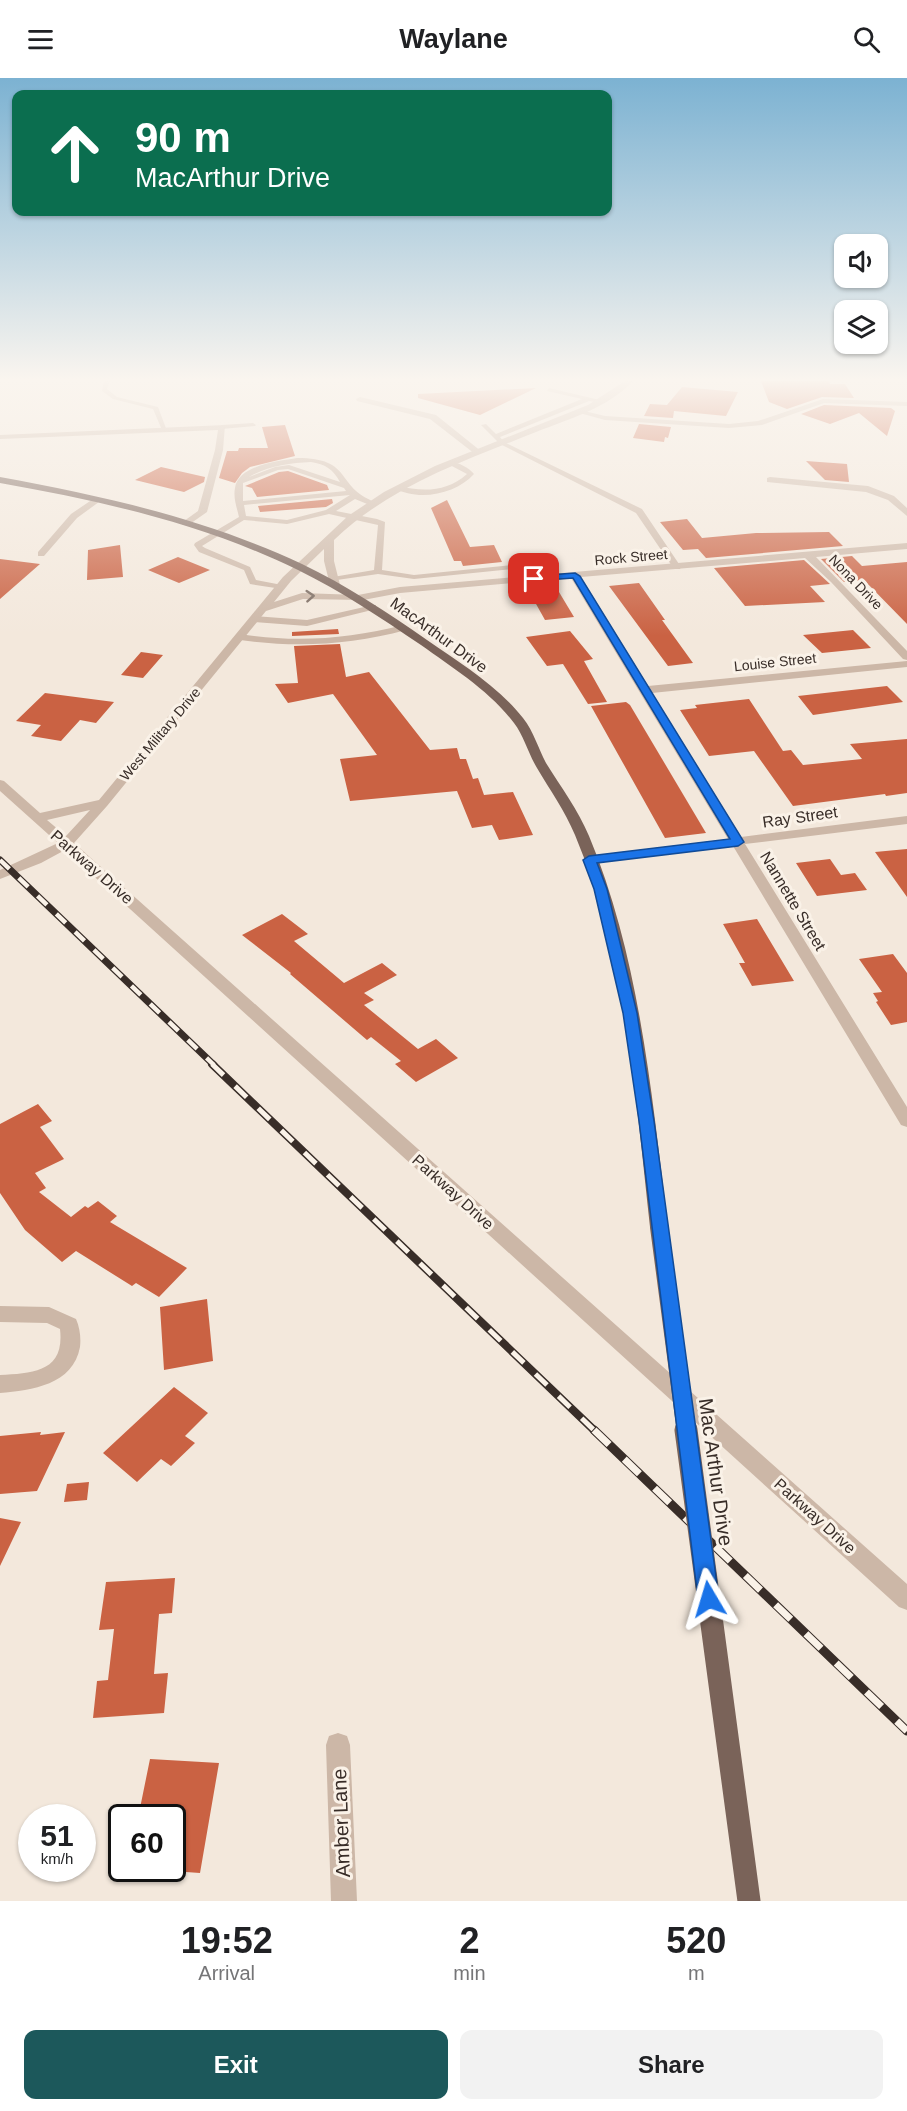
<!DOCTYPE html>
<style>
:root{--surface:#fff;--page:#f2f2f2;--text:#202124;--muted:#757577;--accent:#1c585b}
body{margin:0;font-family:Helvetica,sans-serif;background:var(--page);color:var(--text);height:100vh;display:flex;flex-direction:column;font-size:22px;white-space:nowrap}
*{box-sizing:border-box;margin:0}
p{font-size:20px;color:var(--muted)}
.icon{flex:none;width:33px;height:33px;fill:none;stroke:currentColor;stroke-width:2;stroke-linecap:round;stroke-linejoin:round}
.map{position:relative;height:1823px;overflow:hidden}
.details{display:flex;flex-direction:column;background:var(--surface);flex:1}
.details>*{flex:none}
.banner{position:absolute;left:12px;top:12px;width:600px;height:126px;border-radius:12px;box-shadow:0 2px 4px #0004;background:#0b6e4f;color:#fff;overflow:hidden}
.tools{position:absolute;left:834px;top:156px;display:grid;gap:12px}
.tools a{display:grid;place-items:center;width:54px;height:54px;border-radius:12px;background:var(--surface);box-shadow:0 2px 4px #0004;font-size:30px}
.speed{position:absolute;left:18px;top:1726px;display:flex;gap:12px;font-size:30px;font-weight:700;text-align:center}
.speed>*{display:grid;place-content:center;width:78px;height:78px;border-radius:50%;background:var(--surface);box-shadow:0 2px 4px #0004;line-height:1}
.speed small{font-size:15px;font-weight:400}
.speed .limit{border:3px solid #111;border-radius:9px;background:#fff;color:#111}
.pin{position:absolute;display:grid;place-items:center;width:51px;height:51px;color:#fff;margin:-26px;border-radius:12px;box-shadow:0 3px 9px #0006}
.me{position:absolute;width:66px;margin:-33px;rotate:353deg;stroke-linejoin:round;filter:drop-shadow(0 0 4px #0008)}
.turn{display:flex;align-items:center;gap:21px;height:126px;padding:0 24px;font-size:27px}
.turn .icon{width:78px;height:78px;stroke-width:2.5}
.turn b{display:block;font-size:42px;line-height:51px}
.eta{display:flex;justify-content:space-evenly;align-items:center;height:102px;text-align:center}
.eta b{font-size:36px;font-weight:800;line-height:42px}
.primary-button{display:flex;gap:12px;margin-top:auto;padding:12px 24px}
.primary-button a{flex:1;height:69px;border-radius:12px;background:var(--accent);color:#fff;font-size:24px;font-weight:800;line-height:69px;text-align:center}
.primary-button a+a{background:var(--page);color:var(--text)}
header{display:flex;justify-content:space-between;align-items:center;height:78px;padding:0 24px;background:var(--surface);font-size:27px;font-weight:800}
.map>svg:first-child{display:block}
.building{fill:#ca6243}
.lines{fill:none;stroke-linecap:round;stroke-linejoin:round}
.service{fill:#ccb7a7;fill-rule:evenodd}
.minor{fill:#ccb7a7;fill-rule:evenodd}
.tertiary{fill:#ccb7a7;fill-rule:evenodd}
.primary{fill:#7a6359;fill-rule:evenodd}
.rail-far2-casing{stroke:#382d28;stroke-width:7}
.rail-far1-casing{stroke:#382d28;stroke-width:8}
.rail-casing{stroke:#382d28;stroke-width:9}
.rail-far2{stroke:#faf2e8;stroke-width:4.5;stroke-dasharray:13;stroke-linecap:butt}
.rail-far1{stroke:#faf2e8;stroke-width:5;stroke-dasharray:16;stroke-linecap:butt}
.rail{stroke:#faf2e8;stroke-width:7;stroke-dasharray:21;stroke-linecap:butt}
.primary-bridge-far1{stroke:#7a6359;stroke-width:18}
.primary-bridge{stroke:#7a6359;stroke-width:23}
.oneway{stroke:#7b6b61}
.route{fill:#1a73e8;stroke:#114b97;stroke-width:1.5}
.labels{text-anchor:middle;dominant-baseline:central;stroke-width:6;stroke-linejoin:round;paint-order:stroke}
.far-street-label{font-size:14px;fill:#382d28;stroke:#faf2e8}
.street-label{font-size:16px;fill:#382d28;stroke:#faf2e8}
.near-street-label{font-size:20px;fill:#382d28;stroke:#faf2e8}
</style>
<header><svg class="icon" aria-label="menu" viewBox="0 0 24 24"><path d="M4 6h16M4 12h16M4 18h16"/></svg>Waylane<svg class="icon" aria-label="search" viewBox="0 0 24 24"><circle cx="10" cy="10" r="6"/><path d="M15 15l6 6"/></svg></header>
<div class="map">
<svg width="907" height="1823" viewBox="0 0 907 1823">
<rect width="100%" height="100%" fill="#f3e8dc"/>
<path class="building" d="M761,303H829L830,306H845L854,320L822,319L787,331L769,324Z
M682,309L738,314L726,338L674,333L673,340L644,338L650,326L667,327Z
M536,310L480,337L418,320V316Z
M824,327L891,330L895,333L887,358L859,335L830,346L801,336Z
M639,346L671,349L668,360L665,359L664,364L633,360Z
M285,347L295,378L250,389L242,395L235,405L219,400L227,373H238L239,370H268L262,349Z
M806,383L847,386L849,404L825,402Z
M161,389L205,399L204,404L184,414L135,402Z
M288,393L327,407L329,412L257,419L252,410L245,408L279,394Z
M332,421L333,425L326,429L260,434L258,428Z
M447,422L470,469L494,467L502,484L463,488L461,483H454L431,430Z
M687,441L702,460L756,455L829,454L843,468L706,480L698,471L683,472L660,444Z
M120,467L123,499L87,502L88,472Z
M852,478L862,488L907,484V546L864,502L844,504L821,481Z
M178,479L210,492L179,505L148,492Z
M0,481L40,486L0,521Z
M804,482L830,506L810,508L825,524L745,528L714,490Z
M639,505L665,542H662L693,585L668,588L609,508Z
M559,514L574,539L545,542L531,517Z
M338,551L339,556L292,558V554Z
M853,552L871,570L822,575L803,557Z
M570,553L593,581L584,583L607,624L588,626L563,586L547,588L526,559Z
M340,566L346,599L369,594L430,672L457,670L460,681H466L473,701L478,700L484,717L513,714L533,757L499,762L492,747L472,750L457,713L350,723L340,681L377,677L333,616L288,625L275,606L298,605L294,568Z
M141,574L163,577L143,600L121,597Z
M887,608L903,624L813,637L798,618Z
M45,615L114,624L96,645L80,642L61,663L31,658L41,647L16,643Z
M749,621L783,673L791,672L803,687L862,681L850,666L907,661V715L886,718L885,716L793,728L754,673L709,678L680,632L697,630L695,627Z
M626,624L630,627L706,755L665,760L591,628Z
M907,771V819L875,774Z
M830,781L841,797L855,795L867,812L817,818L796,785Z
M282,836L308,856L294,863L344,905L382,885L397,897L364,915L374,922L364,927L418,971L436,961L458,980L416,1004L395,986L401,983L371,959L367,962L290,896L291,895L242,857Z
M757,841L794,903L752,908L739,885H745L723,846Z
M893,876L907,895V944L891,947L876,924L878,923L873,915L882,914L859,881Z
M38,1026L52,1043L40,1049L64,1081L35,1095L46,1110L39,1114L71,1139L85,1128L88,1130L98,1123L117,1138L110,1144L187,1190L159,1219L136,1205L132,1208L76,1173L62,1184L25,1152L0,1115V1046Z
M207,1221L213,1283L164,1292L160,1229Z
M174,1309L208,1335L185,1358L195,1365L171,1388L161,1381L137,1404L103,1375Z
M41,1354L40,1357L65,1354L37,1413L0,1416V1358Z
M89,1404L87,1422L64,1424L67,1406Z
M0,1440L21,1444L0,1488Z
M175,1500L172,1535L159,1536L154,1596L168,1595L164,1635L93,1640L97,1603L108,1602L114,1551L99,1552L106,1504Z
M150,1681L219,1685L200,1795L172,1793V1740H138Z"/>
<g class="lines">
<path class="service" d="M104,303H110L107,311L117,319L158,329L167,353L162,352L153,331L113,321L102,313Z
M549,310L604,323L601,325L589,323L500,359L504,364L642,431L681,489L680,491H674L636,435L500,366L481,347L486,346L496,356L582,321L547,313Z
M253,345L256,347L255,348L222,351L219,349L222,347Z
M297,380C354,380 334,408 375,424L376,426L372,428L355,421L336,433L377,441L385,444L382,492L414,497L513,487L525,490L531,501L524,503L519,494L512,491L414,501L378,496L330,503L329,501L333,499L374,492L378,447L329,436L287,446L244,442L202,468L205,470L250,489L256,502L282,507V511L250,506L244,492L199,474L194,467L195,465L239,439C237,430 233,420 235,410C238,387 279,383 297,380ZM311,384C325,386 333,391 340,404L289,387L275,389L249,399C268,388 289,385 311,384ZM288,391L344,410L346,413L243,423V405L278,392ZM350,417L326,432L287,442L246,438L244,427Z
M448,384C456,383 469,389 474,396C456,416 419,424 394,410L398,408C423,414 447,414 467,396L448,386Z
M96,419L103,421L77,440L44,478H38V474L71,436Z
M373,527H376V531L307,548L254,544L250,541L254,538L307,542Z
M403,547L406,548V552C350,567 297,570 240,562L236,559L240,556C296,565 348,561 403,547Z"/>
<path class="minor" d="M360,319L436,337L482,374L475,376L430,341L357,323L356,321Z
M823,321L907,324V328L824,325L762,347L729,350L605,342L576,334L580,332L605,338L729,346L758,343Z
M225,347L223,372L207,434L187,448L182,445L184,443L198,433L215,372L218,352L0,361V357Z
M770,399L868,408L894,418L907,430V438L888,422L866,414L767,404V400Z
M907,465V471L816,479L907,573V582L903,581L831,504L805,480L581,499L648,608L907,583V589L652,615L741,759L907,738V746L745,766L907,1029V1049L901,1047L733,768L589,786L582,782L589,778L728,761L571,500L400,515L358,523L353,520L358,517L400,509Z
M0,1228L49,1229L76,1241C80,1250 81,1260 80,1269C73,1307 32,1312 0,1315V1297C33,1295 65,1294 60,1251L47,1245L0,1244Z
M338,1655L347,1658L350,1667L357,1823H331L326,1667L329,1658Z"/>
<path class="tertiary" d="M625,303H633C608,330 569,341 536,354C464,383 390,408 334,462V483L340,507L339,509L330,507L324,483V471L291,503L274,524L302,515L358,517L362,518V522L303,521L266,533L107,728L74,765L907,1506V1532L899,1529L65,772L41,785L0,801V792L58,765L0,713V702L4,703L40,735L99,722L283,499L348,438L384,414L435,388L588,327ZM90,732L66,758L47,742Z"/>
<path class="primary" d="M0,399C104,418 206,441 302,486C346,507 387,534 427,562C460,585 498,608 523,640C534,654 538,670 546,685C561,709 578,732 589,758C640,880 652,1019 668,1149L665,1154L659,1156L653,1154L650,1149C636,1022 625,876 575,757C565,733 550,712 537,690C528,675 524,658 514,645C490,613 453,590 421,567C381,540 341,513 298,492C204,446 102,423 0,405Z"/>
<g class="rail-far2-casing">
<path id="rail-far2" d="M0,782L214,987"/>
</g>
<g class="rail-far1-casing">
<path id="rail-far1" d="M212,986L596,1354"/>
</g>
<g class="rail-casing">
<path id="rail" d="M594,1352L907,1653"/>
</g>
<use href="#rail-far2" class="rail-far2"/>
<use href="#rail-far1" class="rail-far1"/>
<use href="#rail" class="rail"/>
<path class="primary-bridge-far1" d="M659,1149L686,1354"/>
<path class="primary-bridge" d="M686,1352L749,1823"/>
</g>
<defs><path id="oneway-chevron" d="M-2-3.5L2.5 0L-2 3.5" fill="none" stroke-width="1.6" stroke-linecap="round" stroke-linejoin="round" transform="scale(1.5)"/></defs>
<use class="oneway" href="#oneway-chevron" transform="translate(310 518) rotate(-4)"/>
<linearGradient id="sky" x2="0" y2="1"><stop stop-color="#7cb2d2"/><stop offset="0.54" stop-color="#faf5ef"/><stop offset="1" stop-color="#faf5ef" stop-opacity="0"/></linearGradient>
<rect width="907" height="558" fill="url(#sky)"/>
<path class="route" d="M575,495L580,498L744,764L738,768L597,785L607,811L637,935L654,1043L719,1521L716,1528L709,1531L701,1528L698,1521L639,1043L623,935L594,811L583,782L589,778L730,761L573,500L534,503L529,501L534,498Z"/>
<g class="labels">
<g class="far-street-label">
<text transform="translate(631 479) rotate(-5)">Rock Street</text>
<text transform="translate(856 504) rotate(46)">Nona Drive</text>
<text transform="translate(775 584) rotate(-6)">Louise Street</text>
<text transform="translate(160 656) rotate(-50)">West Military Drive</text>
</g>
<g class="street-label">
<text transform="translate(439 557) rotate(36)">MacArthur Drive</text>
<text transform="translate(800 739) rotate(-8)">Ray Street</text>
<text transform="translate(92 789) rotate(41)">Parkway Drive</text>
<text transform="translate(793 823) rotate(59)">Nannette Street</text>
<text transform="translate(453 1114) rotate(42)">Parkway Drive</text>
<text transform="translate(815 1438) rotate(42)">Parkway Drive</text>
</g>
<g class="near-street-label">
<text transform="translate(716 1394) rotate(82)">Mac Arthur Drive</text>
<text transform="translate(341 1745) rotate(-92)">Amber Lane</text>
</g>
</g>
</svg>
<div class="tools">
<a><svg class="icon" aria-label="sound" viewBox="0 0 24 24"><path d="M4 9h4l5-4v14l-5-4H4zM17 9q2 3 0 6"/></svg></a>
<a><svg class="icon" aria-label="layers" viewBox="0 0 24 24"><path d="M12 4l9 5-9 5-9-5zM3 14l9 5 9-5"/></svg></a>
</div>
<div class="speed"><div>51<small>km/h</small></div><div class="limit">60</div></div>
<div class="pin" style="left:534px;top:501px;background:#d93025"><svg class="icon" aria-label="arrive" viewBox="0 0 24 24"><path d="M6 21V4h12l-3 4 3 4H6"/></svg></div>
<svg class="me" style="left:709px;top:1521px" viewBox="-20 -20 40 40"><path d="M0-17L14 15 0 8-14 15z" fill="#1a73e8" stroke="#fff" stroke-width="4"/></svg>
<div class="banner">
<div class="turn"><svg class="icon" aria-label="ahead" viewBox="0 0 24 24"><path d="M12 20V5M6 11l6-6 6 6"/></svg><div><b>90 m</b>MacArthur Drive</div></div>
</div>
</div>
<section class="details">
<div class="eta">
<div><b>19:52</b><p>Arrival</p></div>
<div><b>2</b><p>min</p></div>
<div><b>520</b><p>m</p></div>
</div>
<div class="primary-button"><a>Exit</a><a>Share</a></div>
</section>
